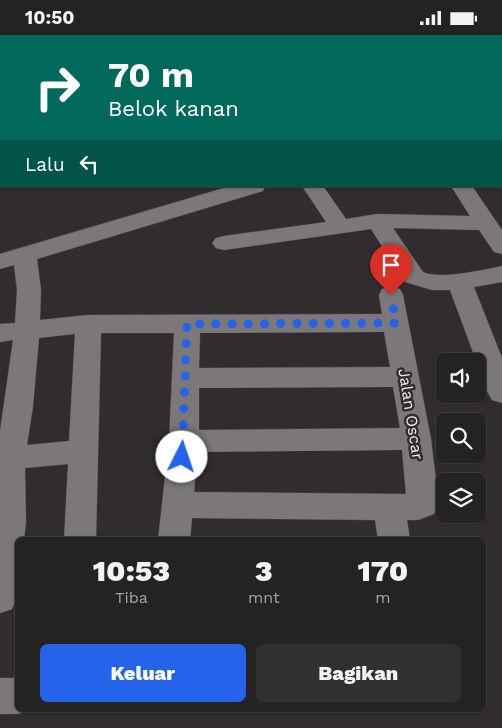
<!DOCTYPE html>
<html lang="id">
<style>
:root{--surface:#252222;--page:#312f2f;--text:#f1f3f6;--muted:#a3a4a5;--line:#423f40;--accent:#2563eb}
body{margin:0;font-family:"Work Sans",sans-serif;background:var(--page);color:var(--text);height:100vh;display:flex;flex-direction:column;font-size:19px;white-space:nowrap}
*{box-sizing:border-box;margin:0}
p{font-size:16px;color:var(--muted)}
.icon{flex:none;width:28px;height:28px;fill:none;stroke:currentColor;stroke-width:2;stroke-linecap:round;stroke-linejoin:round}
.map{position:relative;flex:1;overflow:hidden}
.sheet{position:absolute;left:15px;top:502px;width:471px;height:175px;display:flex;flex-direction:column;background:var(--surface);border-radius:8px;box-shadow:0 1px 4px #0004,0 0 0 1px var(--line)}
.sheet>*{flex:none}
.top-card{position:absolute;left:0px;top:0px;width:502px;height:152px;box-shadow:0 1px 4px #0004,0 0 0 1px var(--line);background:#00695c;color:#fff;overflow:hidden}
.controls{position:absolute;left:436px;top:318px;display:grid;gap:10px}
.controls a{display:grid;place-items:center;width:50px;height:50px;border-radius:8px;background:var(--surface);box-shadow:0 1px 4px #0004,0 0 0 1px var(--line);font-size:25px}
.pin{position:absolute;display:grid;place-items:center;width:42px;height:42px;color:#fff;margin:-51px -21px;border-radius:50% 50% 50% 0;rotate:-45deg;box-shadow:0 0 5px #0007}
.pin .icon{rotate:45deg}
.me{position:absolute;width:55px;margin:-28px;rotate:4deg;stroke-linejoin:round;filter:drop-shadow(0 0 4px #0008)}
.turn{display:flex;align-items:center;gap:18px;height:105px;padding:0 25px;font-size:22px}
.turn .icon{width:65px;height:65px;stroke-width:2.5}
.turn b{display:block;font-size:35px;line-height:42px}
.then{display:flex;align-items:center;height:48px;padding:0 25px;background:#0003;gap:10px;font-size:19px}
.eta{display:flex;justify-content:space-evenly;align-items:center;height:85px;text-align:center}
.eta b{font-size:30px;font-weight:800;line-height:35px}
.button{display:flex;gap:10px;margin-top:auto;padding:10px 25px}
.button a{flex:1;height:58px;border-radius:8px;background:var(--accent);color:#fff;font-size:20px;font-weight:800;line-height:58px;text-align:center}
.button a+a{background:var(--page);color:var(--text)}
.status{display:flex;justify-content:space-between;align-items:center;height:35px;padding:0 25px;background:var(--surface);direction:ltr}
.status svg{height:14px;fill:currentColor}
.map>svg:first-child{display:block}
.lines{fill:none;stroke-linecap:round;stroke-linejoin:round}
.minor-casing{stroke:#4c4949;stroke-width:1}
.major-casing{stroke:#4c4949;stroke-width:1}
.minor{fill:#7c7879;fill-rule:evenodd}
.major{fill:#ae7086;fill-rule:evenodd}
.route{stroke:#2563eb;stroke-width:9;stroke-dasharray:0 16.2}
.labels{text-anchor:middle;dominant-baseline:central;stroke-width:5;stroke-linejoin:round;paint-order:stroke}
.street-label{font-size:16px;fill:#eeecec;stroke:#312d2e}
</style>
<div class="status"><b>10:50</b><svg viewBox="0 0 49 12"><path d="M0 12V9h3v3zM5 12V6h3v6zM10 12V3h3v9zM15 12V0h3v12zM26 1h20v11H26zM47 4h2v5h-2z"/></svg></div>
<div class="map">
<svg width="502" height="693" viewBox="0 0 502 693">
<rect width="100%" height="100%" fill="#312d2e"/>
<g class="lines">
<g class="minor-casing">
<path id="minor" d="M481,0H501V1H482Z
M0,43H1V53H0Z
M501,73H502V85H501Z
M501,103H502V115H501Z
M231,151H265L263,156L37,224L41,255L40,285L88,280L382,279L379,260L382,254L391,252L400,254L403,260L431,404L439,470L434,479L418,485H407L410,505H378L375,485L192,483L190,505H158L169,406L174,298H101L96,505H64L68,429L25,433L26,486L24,505H18V560L12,574L0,578V396L13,305L0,307V289L15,288L17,255L14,230L0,234V219ZM384,297L390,332L199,333L200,298ZM75,299L69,406L27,410L33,371L39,303ZM393,352L400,393L199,395V353ZM402,415L406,459L194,457L198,417Z
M302,151H323L346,184L377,179L470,181L451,151H472L502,195V219L494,217L479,195L393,193L423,237C440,245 482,235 502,231V247L474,252L502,323V368L492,365L488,358L450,255H432L405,247L371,194L224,215L216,213L212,208L216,203L224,201L326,187Z
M0,643H18V675H29L18,679H0Z"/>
</g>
<g class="major-casing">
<path id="major" d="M425,0H445V1H426Z
M451,0H471V1H452Z
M501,18H502V28H501Z"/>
</g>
<use href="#minor" class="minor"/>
<use href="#major" class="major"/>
</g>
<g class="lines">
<path class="route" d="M182,422L187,289L396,288L391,260"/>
</g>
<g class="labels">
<g class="street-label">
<text transform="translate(411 379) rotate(81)">Jalan Oscar</text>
</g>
</g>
</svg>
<div class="controls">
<a><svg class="icon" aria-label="sound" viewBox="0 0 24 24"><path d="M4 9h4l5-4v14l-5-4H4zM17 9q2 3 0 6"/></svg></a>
<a><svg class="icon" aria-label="search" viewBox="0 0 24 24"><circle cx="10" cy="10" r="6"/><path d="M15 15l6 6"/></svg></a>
<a><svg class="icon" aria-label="layers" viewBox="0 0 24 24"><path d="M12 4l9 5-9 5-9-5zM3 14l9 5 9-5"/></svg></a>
</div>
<div class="pin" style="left:391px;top:260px;background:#d93025"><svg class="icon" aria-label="arrive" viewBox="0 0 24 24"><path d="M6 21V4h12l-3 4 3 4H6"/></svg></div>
<svg class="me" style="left:182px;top:422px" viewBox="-20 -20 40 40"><circle r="19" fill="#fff"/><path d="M0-13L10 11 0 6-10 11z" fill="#2563eb"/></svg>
<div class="top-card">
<div class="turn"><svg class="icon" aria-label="right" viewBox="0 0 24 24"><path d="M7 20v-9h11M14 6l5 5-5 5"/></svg><div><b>70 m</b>Belok kanan</div></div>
<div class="then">Lalu<svg class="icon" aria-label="left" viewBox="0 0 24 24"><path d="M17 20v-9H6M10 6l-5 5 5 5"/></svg></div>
</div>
<section class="sheet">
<div class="eta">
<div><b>10:53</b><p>Tiba</p></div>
<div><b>3</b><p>mnt</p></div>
<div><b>170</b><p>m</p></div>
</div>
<div class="button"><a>Keluar</a><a>Bagikan</a></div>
</section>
</div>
